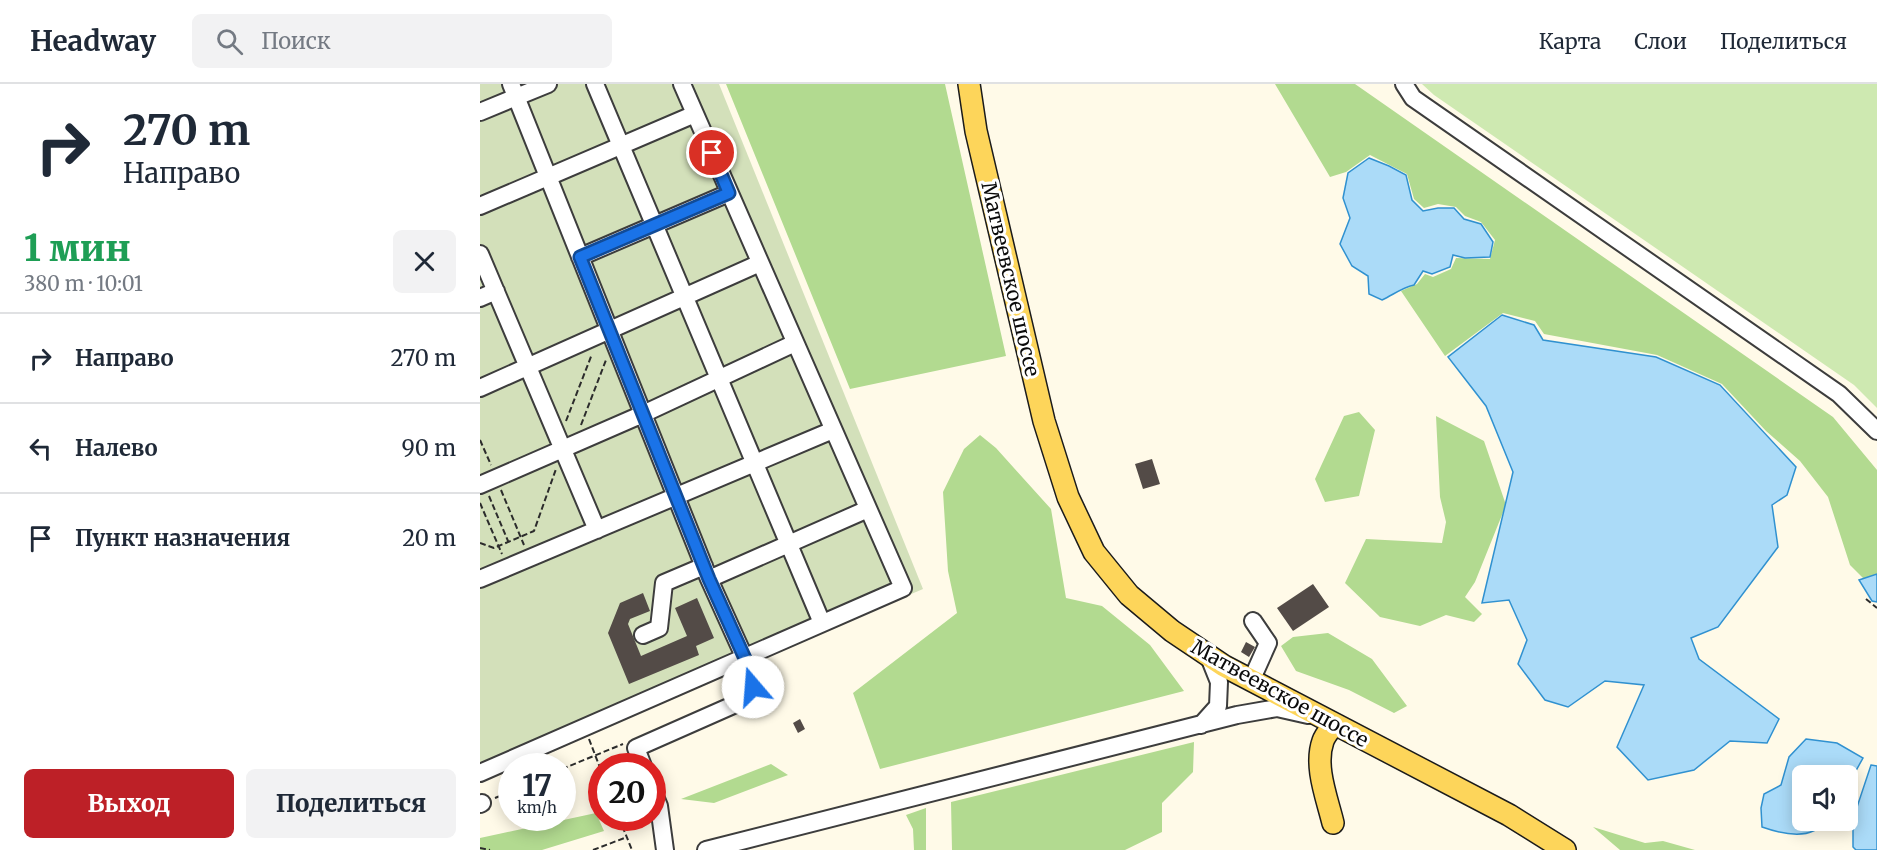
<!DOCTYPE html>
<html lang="ru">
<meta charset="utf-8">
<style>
:root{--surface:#fff;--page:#f2f2f3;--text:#1f2937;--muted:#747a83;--line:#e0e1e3;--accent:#bd2027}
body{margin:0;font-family:Merriweather,serif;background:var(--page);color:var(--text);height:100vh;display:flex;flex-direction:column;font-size:22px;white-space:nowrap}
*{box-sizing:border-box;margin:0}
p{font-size:20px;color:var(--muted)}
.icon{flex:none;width:33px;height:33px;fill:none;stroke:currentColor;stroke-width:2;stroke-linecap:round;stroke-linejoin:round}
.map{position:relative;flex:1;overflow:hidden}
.sheet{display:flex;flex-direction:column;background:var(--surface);width:480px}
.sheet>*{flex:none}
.guide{background:#fff;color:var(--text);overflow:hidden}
.tools{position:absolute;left:1312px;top:681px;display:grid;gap:12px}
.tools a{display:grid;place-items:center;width:66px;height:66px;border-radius:9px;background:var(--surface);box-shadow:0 3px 15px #0003;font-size:30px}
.speed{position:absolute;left:18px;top:669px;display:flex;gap:12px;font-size:30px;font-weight:700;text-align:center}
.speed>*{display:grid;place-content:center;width:78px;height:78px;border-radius:50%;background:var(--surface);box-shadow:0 3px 15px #0003;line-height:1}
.speed small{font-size:15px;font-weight:400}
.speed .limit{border:9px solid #d22;background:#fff;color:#111}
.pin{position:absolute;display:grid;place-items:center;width:51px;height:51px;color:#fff;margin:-26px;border:3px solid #fff;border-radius:50%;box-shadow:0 2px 6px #0007}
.me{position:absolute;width:66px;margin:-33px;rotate:342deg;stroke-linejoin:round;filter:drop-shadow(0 0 4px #0008)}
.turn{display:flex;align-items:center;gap:21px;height:126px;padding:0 24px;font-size:27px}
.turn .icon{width:78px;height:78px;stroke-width:2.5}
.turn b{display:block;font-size:42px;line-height:51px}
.round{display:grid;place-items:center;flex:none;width:63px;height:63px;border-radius:9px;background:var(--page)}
.headline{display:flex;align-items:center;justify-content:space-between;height:102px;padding:0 24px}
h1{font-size:36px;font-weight:800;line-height:45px;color:#1e9e55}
.button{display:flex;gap:12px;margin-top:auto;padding:12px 24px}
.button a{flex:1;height:69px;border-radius:9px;background:var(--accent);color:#fff;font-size:24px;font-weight:800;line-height:69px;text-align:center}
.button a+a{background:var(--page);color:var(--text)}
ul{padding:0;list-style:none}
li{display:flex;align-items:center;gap:18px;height:90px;padding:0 24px;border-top:2px solid var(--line)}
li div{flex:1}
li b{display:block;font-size:22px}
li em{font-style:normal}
header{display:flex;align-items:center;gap:36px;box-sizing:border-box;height:84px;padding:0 30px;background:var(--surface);border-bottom:2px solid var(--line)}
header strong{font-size:28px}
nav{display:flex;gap:33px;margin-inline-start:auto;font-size:21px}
.search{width:420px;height:54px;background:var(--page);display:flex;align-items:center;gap:15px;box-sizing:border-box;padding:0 21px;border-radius:9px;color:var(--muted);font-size:22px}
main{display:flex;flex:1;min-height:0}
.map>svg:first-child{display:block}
.green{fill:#cee9b1}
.forest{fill:#b2da90}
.cemetery{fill:#d3e0ba}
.water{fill:#abdbf8;stroke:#3091d0;stroke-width:1.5}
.building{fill:#534b47}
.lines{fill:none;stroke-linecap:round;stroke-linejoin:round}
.minor-casing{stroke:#3d3d3d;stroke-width:20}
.major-casing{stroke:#1b1b1b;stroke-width:24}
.path{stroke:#2c2c2c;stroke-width:2;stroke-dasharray:6 3;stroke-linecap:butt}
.minor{stroke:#fff;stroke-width:16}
.major{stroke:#fdd55a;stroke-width:21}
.route-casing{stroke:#114b97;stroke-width:15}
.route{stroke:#1a73e8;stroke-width:10}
.labels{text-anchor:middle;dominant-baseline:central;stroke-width:6;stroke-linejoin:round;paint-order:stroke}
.street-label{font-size:20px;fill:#0a0a0a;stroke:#fff}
</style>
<header>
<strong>Headway</strong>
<div class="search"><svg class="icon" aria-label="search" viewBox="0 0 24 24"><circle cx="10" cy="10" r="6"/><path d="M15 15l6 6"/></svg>Поиск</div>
<nav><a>Карта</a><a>Слои</a><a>Поделиться</a></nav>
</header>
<main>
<section class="sheet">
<div class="guide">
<div class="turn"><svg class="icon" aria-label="right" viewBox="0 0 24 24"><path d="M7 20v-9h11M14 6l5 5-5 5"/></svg><div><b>270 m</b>Направо</div></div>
</div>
<div class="headline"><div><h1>1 мин</h1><p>380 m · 10:01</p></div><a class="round"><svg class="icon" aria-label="close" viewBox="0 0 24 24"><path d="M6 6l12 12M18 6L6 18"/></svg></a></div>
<ul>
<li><svg class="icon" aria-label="right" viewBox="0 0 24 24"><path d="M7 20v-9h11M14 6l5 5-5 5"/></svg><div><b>Направо</b></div><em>270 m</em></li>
<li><svg class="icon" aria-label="left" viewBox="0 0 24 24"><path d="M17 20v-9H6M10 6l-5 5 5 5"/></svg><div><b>Налево</b></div><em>90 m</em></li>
<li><svg class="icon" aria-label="arrive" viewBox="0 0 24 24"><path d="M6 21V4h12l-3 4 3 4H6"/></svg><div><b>Пункт назначения</b></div><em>20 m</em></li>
</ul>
<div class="button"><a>Выход</a><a>Поделиться</a></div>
</section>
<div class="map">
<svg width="1397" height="766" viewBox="0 0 1397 766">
<rect width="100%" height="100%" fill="#fffae8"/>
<path class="green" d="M942,0H1397V324L1374,301L954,11Z"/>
<path class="forest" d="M246,0H465L526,272L370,305Z
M795,0H875L1353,333L1397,386V508L1370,481L1348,413L1320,377L1286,347L1242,300L1177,271L1064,250L1055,237L1023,229L965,272L921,207L937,200L945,190L953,193L971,185L976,174L1010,175L1015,156L1001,138L985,132L976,123L958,120L944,124L934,115L927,90L890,71L866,88L850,93Z
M879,328L895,346L879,412L845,418L835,395L864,332Z
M956,332L1004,357L1026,421L995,498L985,513L1002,530L994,538L966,531L940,542L900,533L865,499L886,455L962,459L966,438L960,413Z
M500,351L516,364L571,425L586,514L622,522L670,561L704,607L400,685L373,609L477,529L468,487L463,408L484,365Z
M848,549L892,575L927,622L914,629L869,606L816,587L801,562L813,553Z
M714,658L713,688L682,719V748L645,766H472L471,718Z
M291,680L308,691L234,719L201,715Z
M446,724V766H434L433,745L426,731Z
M116,729L124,747L62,766H0V754Z
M1113,743L1165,759L1183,757L1215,766H1140Z"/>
<path class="cemetery" d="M0,0H239L443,505L0,694Z"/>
<path class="water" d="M889,74L909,82L926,91L932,116L943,127L958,124H974L984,135L1001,140L1013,158L1010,173L985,174L973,171L970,183L952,190L943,187L934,201C921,204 913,211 902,216L889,210L888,192L872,182L860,160L870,134L863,114L868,89Z
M1022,231L1054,241L1063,256L1176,273L1240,301L1316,383L1307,411L1292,421L1298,463L1238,543L1211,554L1219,575L1299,635L1287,659L1250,657L1214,686L1168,696L1137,663L1164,601L1125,597L1088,623L1065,616L1038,580L1047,556L1029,516L1002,519L1033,388L1006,322L968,273Z
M1397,490V518L1392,517L1379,496Z
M1326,655L1357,659L1383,674L1368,701V692H1323V736L1345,737C1332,757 1302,750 1282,743L1281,724L1284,710L1301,701L1309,673Z
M1391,681L1397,682V766H1376L1373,763V735Z"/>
<path class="building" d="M672,375L680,400L663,405L655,380Z
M833,500L849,523L813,547L797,524Z
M163,509L170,527L150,535L148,540L161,572L207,552L195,524L217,514L234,554L216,562L219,571L149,600L128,549L140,519Z
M766,558L775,563L769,573L761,568Z
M320,635L325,645L318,649L313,639Z"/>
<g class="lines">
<g class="minor-casing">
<path id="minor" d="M31,0L229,495L267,579L276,611L156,664L163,682
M115,0L342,539
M924,0L933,14L1359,310L1397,347
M0,28L68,0
M0,122L215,30
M0,170L117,446
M100,173L249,109
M0,214L16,207
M0,304L280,179
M0,401L163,330L315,259
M0,495L353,346
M229,495L388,425
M163,551L179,544L184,499L224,482
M771,597L788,559L773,537
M721,641L738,622L739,598L729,573
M0,689L423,504L202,0
M172,705L179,722L185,766
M0,720L2,719
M226,766L757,631L797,624L828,631"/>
</g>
<g class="major-casing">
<path id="major" d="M489,0L496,47L564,337L588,413L614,468L649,511L692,547L744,582L1029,731L1085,766
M853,739C847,714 834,682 843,657C845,651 850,646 854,640"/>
</g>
<path class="path" d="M86,337L112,270
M101,341L126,276
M0,356L11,381
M21,406L44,461
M9,412L28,457
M0,419L22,470
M0,459L14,464L54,447L76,385
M1386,515L1397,524
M109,655L122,689
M82,685L143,660
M15,714L32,707
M139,734L152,766
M0,764L10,766
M113,766L147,753"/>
<use href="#minor" class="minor"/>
<use href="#major" class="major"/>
</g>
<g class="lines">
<g class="route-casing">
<path id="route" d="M232,69L249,109L100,173L229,495L267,579L273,603"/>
</g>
<use href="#route" class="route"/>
</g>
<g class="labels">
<g class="street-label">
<text transform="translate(531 195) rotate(77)">Матвеевское шоссе</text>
<text transform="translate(800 609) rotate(29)">Матвеевское шоссе</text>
</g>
</g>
</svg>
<div class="tools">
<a><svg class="icon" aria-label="sound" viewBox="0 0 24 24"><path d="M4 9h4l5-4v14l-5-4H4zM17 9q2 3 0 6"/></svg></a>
</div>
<div class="speed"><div>17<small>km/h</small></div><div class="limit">20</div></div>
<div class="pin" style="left:232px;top:69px;background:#d93025"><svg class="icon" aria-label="arrive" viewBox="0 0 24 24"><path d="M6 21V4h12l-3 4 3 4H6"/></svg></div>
<svg class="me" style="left:273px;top:603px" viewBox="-20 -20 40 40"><circle r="19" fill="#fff"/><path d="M0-13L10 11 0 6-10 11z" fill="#1a73e8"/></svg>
</div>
</main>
